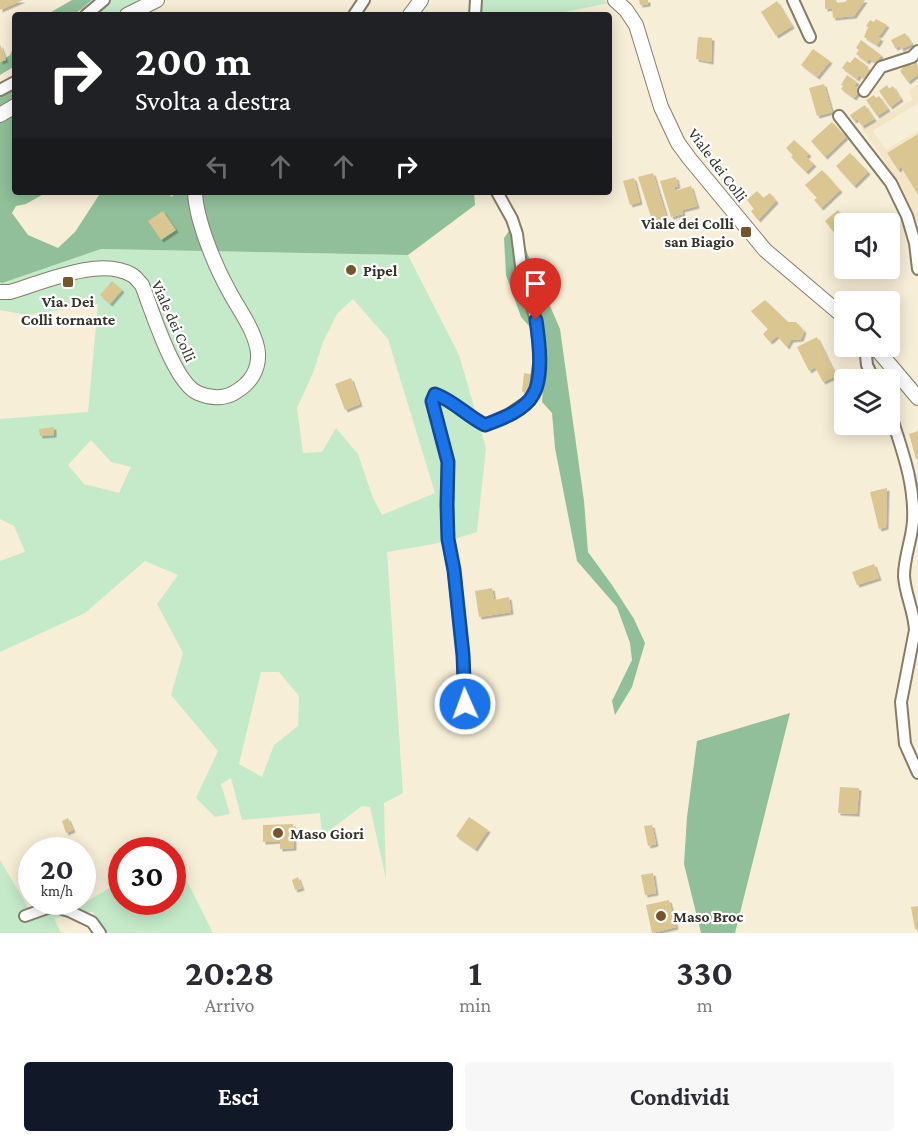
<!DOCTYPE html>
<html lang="it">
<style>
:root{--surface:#fff;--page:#f7f7f7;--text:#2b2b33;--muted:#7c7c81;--accent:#111827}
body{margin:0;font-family:"Crimson Pro",serif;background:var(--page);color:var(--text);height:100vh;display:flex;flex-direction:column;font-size:22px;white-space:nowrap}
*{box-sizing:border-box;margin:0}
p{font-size:20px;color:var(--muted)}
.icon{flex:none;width:33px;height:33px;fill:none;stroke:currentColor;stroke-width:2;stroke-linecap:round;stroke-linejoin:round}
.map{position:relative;height:933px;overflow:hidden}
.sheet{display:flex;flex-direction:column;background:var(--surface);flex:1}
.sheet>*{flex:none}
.guide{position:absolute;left:12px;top:12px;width:600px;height:183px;border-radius:6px;box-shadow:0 3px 15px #0003;background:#202124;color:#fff;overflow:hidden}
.controls{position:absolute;left:834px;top:213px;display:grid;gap:12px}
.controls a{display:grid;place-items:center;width:66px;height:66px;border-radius:6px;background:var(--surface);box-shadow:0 3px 15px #0003;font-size:30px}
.speed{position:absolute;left:18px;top:837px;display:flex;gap:12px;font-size:30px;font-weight:700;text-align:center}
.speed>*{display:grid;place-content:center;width:78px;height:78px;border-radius:50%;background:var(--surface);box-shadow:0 3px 15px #0003;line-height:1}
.speed small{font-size:15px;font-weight:400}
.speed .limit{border:9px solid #d22;background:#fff;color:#111}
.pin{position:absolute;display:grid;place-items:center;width:51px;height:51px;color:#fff;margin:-62px -26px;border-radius:50% 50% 50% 0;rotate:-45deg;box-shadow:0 0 6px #0007}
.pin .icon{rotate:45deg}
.me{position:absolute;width:66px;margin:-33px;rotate:358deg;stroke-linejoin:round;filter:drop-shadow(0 0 4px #0008)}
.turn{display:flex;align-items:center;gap:21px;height:126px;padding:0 24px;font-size:27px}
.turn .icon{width:78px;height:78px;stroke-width:2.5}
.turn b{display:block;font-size:42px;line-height:51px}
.lanes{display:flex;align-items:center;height:57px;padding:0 24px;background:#0003;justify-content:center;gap:30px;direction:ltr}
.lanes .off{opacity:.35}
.eta{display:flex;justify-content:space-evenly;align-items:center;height:102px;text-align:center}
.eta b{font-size:36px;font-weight:700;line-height:42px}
.button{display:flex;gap:12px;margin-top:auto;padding:12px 24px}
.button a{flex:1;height:69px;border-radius:6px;background:var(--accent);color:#fff;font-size:24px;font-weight:700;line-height:69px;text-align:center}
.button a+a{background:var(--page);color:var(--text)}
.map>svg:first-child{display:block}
.built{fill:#f2e6c7}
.green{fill:#c4eaca;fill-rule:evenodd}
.forest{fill:#90bf99}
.building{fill:#d9c691;filter:url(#shadow)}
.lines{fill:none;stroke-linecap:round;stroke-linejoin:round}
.minor-casing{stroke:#857d68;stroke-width:14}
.major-casing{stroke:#857d68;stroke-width:16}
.minor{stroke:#fff;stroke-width:10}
.major{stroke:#fff;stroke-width:14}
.route-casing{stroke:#114b97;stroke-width:15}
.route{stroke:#1a73e8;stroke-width:10}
.poi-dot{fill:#76542c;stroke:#fff;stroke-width:2}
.labels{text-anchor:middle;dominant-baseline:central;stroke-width:4.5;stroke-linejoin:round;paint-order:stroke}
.street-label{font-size:16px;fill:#363329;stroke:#fff}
.poi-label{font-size:16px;font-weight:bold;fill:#363329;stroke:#fff;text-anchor:start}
</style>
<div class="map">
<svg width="918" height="933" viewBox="0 0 918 933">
<defs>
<filter id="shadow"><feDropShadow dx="2.5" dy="2.5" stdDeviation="0" flood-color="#0004"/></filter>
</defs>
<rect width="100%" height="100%" fill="#f7eed7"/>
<path class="built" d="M918,85V103L873,131L886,150L918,131V134L887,153L897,169L901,167L918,195V224L880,153L862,129L912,100L909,90Z"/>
<path class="green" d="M112,0H141L113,15H91Z
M478,0H604L609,3L551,15H477Z
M101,249L408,255L459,355L486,448L477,532L445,542L387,552L403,793L384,803L386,879L370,807L362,806L322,836L320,813L242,820L231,778L221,784L230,814L215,817L196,798L218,751L171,695L183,653L157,604L178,575L145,561L85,613L0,652V561L25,552L14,526L0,519V419L88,412L98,304L27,315L0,310V282ZM353,299L388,339L435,493L382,515L373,498L358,454L336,428L322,452L303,453L297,408L313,373L323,342L337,314ZM91,440L111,462L131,467L119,493L84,484L68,465ZM261,672H279L299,696L298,726L274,745L262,777L239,764Z
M173,853L213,933H104L93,912L54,918L61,933H0V860L29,909L86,902L121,881L122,902H172Z"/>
<path class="forest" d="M72,0H92L74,15H46Z
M15,43V66L0,75V62L10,55Z
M15,87V98L0,108V94Z
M15,113V192H47L26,204L16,206L12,213L28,235L58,248L75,232L101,192H167L172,197L174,192H474L475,205L408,255L101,249L2,283L0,282V122Z
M516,221L528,255L560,329L584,501L588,552L612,585L634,619L645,643L632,687L615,715L612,701L632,660L630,643L617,607L577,561L555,448L552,413L542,402L546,345L521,317L506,275L504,238Z
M790,713L735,933H701L684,864L687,817L697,741Z"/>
<path class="building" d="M0,0H23L0,10Z
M639,0H648V4L640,5Z
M825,0H836L837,3L845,2L847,0H865L854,16L833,18L832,8L825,9Z
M777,1L792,26L776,36L761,12Z
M876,19L887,25L880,35L877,36L881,39L877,45L864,37L868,27L866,26L870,20L874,22Z
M905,33L912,44L901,49L900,46L895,48L891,40Z
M698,37L712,38L711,62L696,59Z
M861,40L881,55L876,63L869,59L867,62L856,54L859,50L856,48Z
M0,44L6,60L0,62Z
M813,49L830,61L817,77L801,65Z
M855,57L866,65L865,67L872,71L866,80L859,75L857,79L842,68L847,61L850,63Z
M908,62L911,66L917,62L918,74L908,82L900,71Z
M847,75L857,82L854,86L860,90L854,98L841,89L843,86L841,85Z
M824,84L832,112L817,116L809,88Z
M887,85L889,89L893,86L901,99L890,107L879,91Z
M874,95L876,98L879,96L888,109L877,116L866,100Z
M865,105L874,119L862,126L857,119L854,121L850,115Z
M832,122L846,137L825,157L811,141Z
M918,134V195L901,167L898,170L887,153Z
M794,140L809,154L806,157L814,164L806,172L791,157L793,155L786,148Z
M850,153L868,172L854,186L836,166Z
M822,170L840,190L821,208L814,200L817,198L805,185Z
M653,173L667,219L653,223L638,177Z
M676,177L678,186L674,187L675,191L691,186L697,206L682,210L683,214L671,217L660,181Z
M634,178L640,202L630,205L623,181Z
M757,191L763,198L770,193L776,201L758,220L751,211L754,209L747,200Z
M838,210L851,224H844V245L825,221Z
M163,211L176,230L161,240L148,221Z
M112,281L122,290L110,304L100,295Z
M765,300L788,322H796L804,331L801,339L791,340L787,347L777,336L770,342L763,334L768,329L751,311Z
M817,337L836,376L823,382L815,367L809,371L797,347Z
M524,373L534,375L531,393L525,398L526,393L522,392Z
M351,378L360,404L345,410L335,384Z
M54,427V435L40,436L39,429Z
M918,431V459H916L909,434Z
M887,488L886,527L879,529L870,492Z
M874,564L879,578L857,585L852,572Z
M492,588L494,600L509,597L511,612L479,617L475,591Z
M840,787L859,788L857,814L838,813Z
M469,817L488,830L475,849L456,836Z
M68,818L73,830L66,833L62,821Z
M293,824L294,848L280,849V841L263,842V825Z
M652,825L656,844L648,846L644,826Z
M653,873L656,893L645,895L641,875Z
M298,877L302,888L295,890L292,880Z
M669,900L676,927L652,933L646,905Z
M918,906V929H915L911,907Z"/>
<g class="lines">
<g class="minor-casing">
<path id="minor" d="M793,0L810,37
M86,15L104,0
M354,15L364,0
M475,15L476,0
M0,90L15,82
M864,91L881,67L912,57L918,51
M839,116L891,183L907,216L915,243L918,269
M865,346L867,365L874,380
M890,412C901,448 915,482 913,521C912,539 904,557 904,576C905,594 914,611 915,630L901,702L905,744L918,773
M461,714L465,704L463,655L454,571L448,539L447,505L448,462L432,401L435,394C454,401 467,416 485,425L508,415L530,400L536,388L540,356L536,320L522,273L517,234L512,219L497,192
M25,916L53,906L69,911L92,922L100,933"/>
</g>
<g class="major-casing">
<path id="major" d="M615,0L626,10L636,25L661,107L678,143L689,158L765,250L844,317
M127,15L157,0
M410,15L421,0
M0,115L15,106
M0,292H10C44,282 100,256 132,275C136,277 139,282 142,285C152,310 174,383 198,393C211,399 226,399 237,391C250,383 259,370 258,353C256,332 239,310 229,291C215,266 196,220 195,192
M874,346L918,398"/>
</g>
<use href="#minor" class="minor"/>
<use href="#major" class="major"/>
</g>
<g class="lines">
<g class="route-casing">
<path id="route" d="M465,704L463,655L454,570L448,539L447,505L448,462L432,401L435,394C454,401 467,416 485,425C501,419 524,411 533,395C544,377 539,340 536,320"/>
</g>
<use href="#route" class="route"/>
</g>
<g class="poi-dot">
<rect x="740" y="226" width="12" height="12" rx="3"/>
<circle cx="351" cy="270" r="6"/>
<rect x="62" y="276" width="12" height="12" rx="3"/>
<circle cx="278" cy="833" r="6"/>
<circle cx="661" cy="916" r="6"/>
</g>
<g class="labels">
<g class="street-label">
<text transform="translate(718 165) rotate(53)">Viale dei Colli</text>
<text transform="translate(174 321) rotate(66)">Viale dei Colli</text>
</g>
<g class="poi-label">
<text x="734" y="223" text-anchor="end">Viale dei Colli<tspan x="734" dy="18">san Biagio</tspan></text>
<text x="363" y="270">Pipel</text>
<text x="68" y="301" text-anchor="middle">Via. Dei<tspan x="68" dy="18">Colli tornante</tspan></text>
<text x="290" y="833">Maso Giori</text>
<text x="673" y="916">Maso Broc</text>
</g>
</g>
</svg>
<div class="controls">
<a><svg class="icon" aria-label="sound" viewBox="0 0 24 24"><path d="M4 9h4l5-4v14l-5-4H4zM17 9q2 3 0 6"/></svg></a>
<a><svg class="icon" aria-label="search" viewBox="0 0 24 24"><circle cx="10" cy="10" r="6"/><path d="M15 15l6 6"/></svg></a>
<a><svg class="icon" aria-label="layers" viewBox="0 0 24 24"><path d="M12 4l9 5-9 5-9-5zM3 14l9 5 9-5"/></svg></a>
</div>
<div class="speed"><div>20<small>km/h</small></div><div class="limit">30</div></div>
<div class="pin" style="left:536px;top:320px;background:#d93025"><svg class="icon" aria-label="arrive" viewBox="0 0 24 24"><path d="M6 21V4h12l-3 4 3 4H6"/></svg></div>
<svg class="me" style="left:465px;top:704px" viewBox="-20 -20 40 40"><circle r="17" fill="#1a73e8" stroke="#fff" stroke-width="3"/><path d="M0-11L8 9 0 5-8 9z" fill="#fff"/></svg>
<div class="guide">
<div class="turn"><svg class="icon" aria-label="right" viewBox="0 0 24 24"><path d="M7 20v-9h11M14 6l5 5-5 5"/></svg><div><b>200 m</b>Svolta a destra</div></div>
<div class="lanes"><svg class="icon off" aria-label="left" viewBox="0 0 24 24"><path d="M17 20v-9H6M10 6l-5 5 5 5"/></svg><svg class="icon off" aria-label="ahead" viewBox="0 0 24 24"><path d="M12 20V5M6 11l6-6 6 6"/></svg><svg class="icon off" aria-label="ahead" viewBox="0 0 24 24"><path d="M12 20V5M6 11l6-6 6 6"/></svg><svg class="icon" aria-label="right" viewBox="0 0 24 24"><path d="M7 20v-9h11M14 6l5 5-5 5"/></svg></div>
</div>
</div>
<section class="sheet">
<div class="eta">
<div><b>20:28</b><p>Arrivo</p></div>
<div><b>1</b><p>min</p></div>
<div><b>330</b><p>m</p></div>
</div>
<div class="button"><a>Esci</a><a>Condividi</a></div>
</section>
